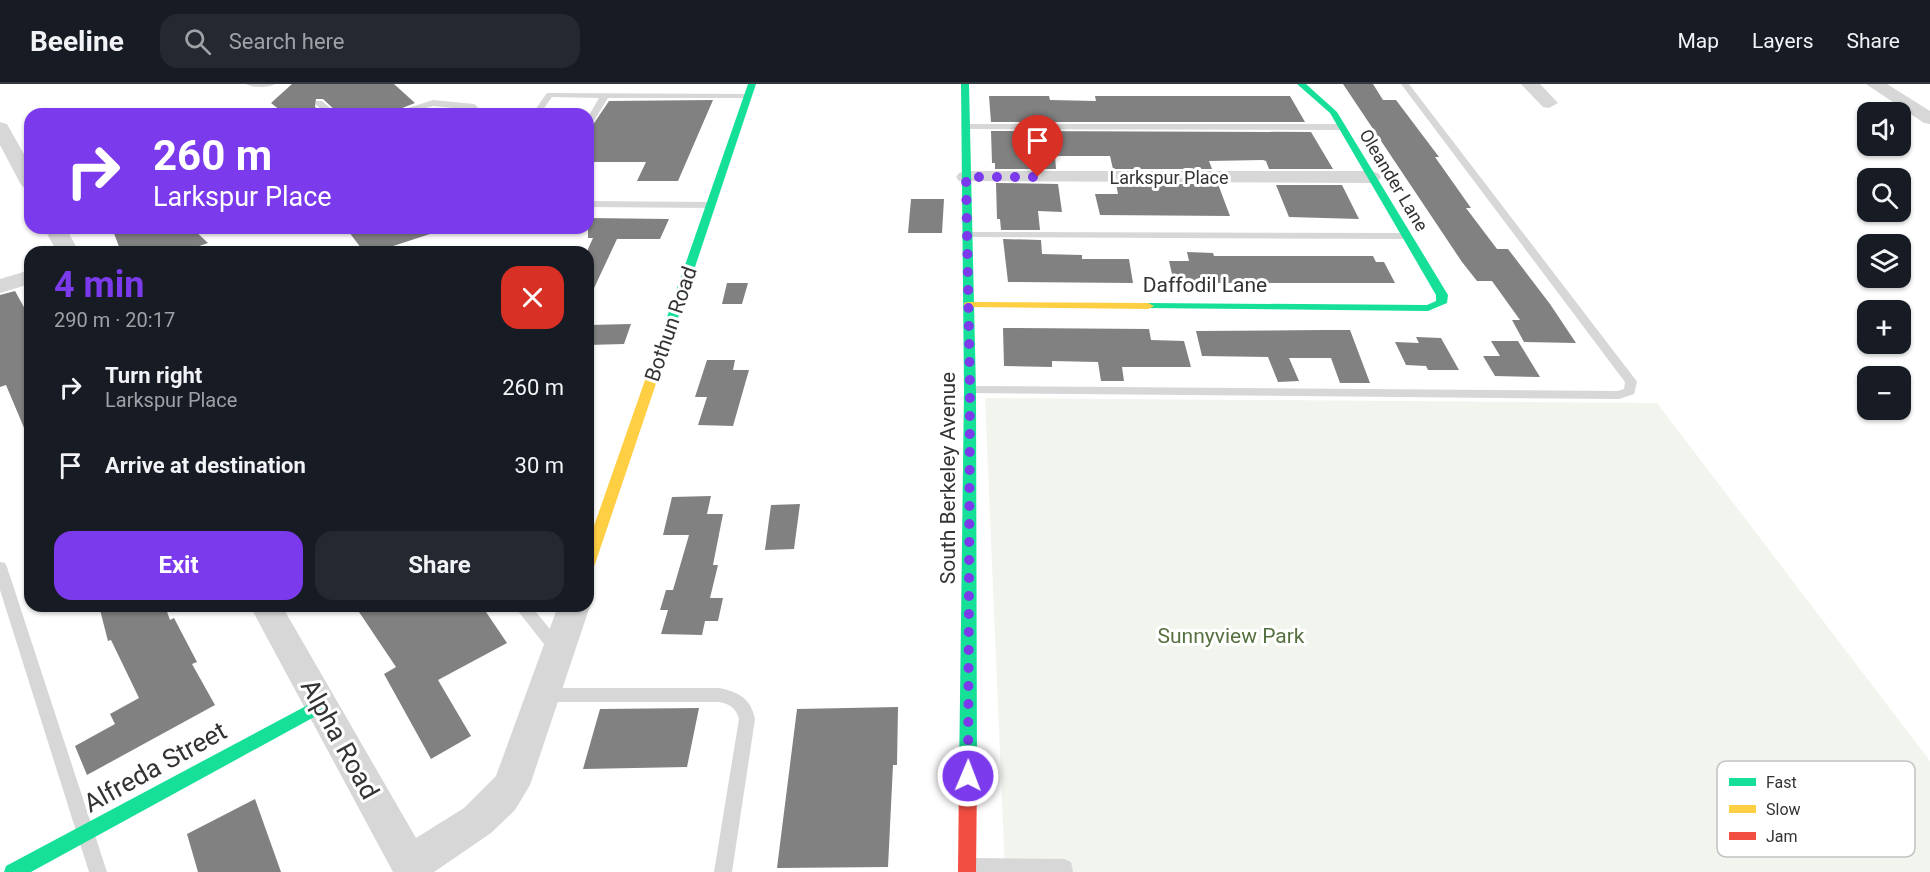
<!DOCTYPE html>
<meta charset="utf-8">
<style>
:root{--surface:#171b24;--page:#242831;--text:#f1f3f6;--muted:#9ea1a6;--line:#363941;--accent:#7c3aed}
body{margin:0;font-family:Roboto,sans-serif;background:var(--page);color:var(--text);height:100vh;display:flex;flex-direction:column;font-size:22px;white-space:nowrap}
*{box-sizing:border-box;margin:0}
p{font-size:20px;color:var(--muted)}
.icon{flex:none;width:33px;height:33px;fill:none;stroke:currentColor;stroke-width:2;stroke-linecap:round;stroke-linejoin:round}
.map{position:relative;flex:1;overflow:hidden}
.drawer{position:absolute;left:24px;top:162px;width:570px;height:366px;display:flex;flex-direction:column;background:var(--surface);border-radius:18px;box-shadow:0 2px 4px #0004}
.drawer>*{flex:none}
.guide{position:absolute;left:24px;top:24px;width:570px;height:126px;border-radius:18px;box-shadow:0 2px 4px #0004;background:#7c3aed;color:#fff;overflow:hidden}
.fabs{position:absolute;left:1857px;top:18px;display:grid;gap:12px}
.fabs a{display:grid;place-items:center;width:54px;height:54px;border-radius:12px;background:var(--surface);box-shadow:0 2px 4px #0004;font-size:30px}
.pin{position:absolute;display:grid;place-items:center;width:51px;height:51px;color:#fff;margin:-62px -26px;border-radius:50% 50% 50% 0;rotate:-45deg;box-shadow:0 0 6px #0007}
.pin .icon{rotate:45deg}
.me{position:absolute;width:66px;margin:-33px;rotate:1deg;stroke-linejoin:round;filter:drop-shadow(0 0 4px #0008)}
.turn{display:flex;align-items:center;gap:21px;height:126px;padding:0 30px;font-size:27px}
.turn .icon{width:78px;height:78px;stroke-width:2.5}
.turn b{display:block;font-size:42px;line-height:51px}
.round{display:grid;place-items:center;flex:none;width:63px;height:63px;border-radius:18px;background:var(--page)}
.headline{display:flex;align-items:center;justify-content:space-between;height:102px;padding:0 30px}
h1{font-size:36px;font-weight:700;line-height:45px;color:var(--accent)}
.primary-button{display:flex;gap:12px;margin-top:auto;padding:12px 30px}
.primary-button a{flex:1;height:69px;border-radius:18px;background:var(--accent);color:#fff;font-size:24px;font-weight:700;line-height:69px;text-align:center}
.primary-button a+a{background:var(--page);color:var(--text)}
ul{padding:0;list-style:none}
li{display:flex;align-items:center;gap:18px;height:78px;padding:0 30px}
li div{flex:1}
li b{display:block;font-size:22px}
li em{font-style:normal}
header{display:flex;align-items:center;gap:36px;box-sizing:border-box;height:84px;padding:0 30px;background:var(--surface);border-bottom:2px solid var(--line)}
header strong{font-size:28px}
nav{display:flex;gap:33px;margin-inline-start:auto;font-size:21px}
.search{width:420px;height:54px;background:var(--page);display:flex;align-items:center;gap:15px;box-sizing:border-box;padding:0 21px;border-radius:18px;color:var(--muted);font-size:22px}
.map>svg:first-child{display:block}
.green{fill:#f1f5ed}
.building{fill:#818181}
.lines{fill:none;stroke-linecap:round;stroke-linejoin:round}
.lane{fill:#d7d7d7;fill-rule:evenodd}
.street{fill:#d7d7d7;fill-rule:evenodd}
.fast{fill:#16e098;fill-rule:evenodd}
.slow{fill:#ffcf43;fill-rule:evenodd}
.jam{fill:#f24e42;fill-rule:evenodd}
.route{stroke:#7c3aed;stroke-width:10;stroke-dasharray:0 18}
.labels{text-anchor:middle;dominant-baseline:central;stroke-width:6;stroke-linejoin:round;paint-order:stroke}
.far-street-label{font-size:18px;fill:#333;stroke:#fff}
.street-label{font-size:21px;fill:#333;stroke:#fff}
.park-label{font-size:21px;fill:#56703f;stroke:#fff}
.near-street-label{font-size:26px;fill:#333;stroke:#fff}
.key{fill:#fff;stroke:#c2c2c2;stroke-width:1.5}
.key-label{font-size:16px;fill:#333}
</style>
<header>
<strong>Beeline</strong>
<div class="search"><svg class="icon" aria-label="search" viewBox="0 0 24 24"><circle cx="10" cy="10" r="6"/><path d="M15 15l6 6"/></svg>Search here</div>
<nav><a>Map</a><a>Layers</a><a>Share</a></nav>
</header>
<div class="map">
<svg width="1930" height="788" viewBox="0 0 1930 788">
<rect width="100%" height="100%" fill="#fff"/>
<path class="green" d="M985,314L1657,319L1930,677V788H1005Z"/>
<path class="building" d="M292,0H394L415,19L387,30H339L323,15H316L315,23L324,30H285L271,19Z
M1343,0H1373L1383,16H1396L1439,73H1435L1471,124H1466L1497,165H1508L1550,220L1576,259L1524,258L1512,236H1520L1492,197H1477L1462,178Z
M989,12H1049L1050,16L1096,17L1095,12H1290L1305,38H991Z
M713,16L678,97H637L646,78H588V48L609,17Z
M991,47L1311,48L1333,85H1269L1266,77L1263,76L1209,77L1212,85H1113L1110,72H1055L1056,85H995V79H992Z
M996,99L1058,100L1062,128L1038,127L1040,146H1001L1000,135H997Z
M1116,100H1218L1230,132L1100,131L1095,110H1118Z
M1276,101H1342L1359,135L1289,133Z
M911,115H944L942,149H908Z
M588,134L669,135L660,155H617L588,217V165L593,154H588Z
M112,144H192L208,159L182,168H121Z
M346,144H436V148L375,168H364Z
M1003,155L1041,156L1042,170L1082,171V175H1129L1133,199L1008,198Z
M1187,168L1213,169L1214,172H1373L1376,178H1384L1395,199H1174L1169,177H1189Z
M727,199H748L742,220H722Z
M15,207L30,234V358L6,301L0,303V211Z
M631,240L624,260L588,261V241Z
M1003,244L1149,245L1151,256L1184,257L1191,283H1122L1124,297H1101L1098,278L1052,277V283L1004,282Z
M1323,246H1350L1370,299H1340L1331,274H1289L1299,297L1278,298L1268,273L1202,272L1196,247Z
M1416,253L1441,254L1459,286H1428L1426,282L1406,281L1395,258L1419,259Z
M1491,257H1518L1540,293L1495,292L1483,272H1500Z
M707,276H735L733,286H749L733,342L698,341L707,313H695Z
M711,412L707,430H723L713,481H718L710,514H723L718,537H705L702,551L661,550L668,526H660L666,506H673L689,451H663L672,413Z
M800,420L794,465L765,466L771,421Z
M99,522H165L170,536L174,534L197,578L192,580L215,621L87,691L75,662L115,640L110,630L139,614L111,556L108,557Z
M355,522H482L507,559L438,596L471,652L431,675L384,590L396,583Z
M898,623L897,681H893L888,783L777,784L797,625Z
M699,624L687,683L583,685L600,625Z
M255,715L281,788H198L187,750Z"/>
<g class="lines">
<path class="lane" d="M246,0H275C269,4 252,4 246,0Z
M1401,0H1409L1635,295L1637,298L1634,310L1619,315L966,309L964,306L970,302L1618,307L1624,305L1625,298Z
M547,9L748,10L752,12L748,14H608L592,40L588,43V33L599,14L552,13L540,30H532Z
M433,16L474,20L478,23L474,26L433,22L403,30H389Z
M316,17H322L337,30H328L316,21Z
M965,40H1342L1346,43L1342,46L962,45L961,43Z
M588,117L711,118L716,121L711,124L588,123Z
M967,148L1406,149L1411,152L1406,155L963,153L962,151Z
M0,478L5,479L7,483L107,788H89L0,506Z
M514,522H531L563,561L565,565L563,569L557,571L551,569Z
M544,604H719C738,608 751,614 755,635L732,788H714L739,635C736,624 730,620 719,618H544L538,616L536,611L538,606Z
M972,774L1064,775L1071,778L1073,788H965L963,783L965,777Z"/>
<path class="street" d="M1521,0H1540L1558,19L1549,24L1543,23Z
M1866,0H1887L1930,27V40L1924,39Z
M0,38L7,40L30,81V105L23,103L20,99L0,61Z
M966,87H1371L1378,89L1381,93L1378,97L1371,99L959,97L956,93L959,89Z
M44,144H66L79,168H57Z
M30,186V200L0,209V195Z
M588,518L590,522L530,701L515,726L491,749L434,788H393L250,522H282L416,754L464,724L496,692L558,522H588Z"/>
<path class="fast" d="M748,0H756L663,279L657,283L653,282L651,279Z
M961,0H969L976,306L977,692L974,698L968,700L962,698L959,692L964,306Z
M1297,0H1306L1337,28L1448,211L1447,219L1428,227L1144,224V220L1148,219L1427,221L1436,217V211L1330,29Z
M321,614L327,616L329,621L327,626L31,788H4L6,782Z"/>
<path class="slow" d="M968,218L1148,219L1154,222L1148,225L964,223V219Z
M657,275L663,279L595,480L593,484L588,485V459L651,279Z"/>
<path class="jam" d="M968,684L974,686L977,692L976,788H958L959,692L962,686Z"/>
</g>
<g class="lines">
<path class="route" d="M968,692L970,306L966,93H1038"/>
</g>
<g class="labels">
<g class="far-street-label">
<text x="1169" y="93">Larkspur Place</text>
<text transform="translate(1394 96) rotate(59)">Oleander Lane</text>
</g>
<g class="street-label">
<text x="1205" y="201">Daffodil Lane</text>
<text transform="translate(671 240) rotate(-71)">Bothun Road</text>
<text transform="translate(948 394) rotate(-90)">South Berkeley Avenue</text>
</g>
<g class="park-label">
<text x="1231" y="552">Sunnyview Park</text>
</g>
<g class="near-street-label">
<text transform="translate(340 655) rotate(61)">Alpha Road</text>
<text transform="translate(155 683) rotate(-29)">Alfreda Street</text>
</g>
</g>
<rect x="1717" y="677" width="198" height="96" rx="9" class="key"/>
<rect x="1729" y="694" width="27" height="8" fill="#16e098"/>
<rect x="1729" y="721" width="27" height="8" fill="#ffcf43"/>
<rect x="1729" y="748" width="27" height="8" fill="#f24e42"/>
<g class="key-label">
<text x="1766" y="704">Fast</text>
<text x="1766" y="731">Slow</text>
<text x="1766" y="758">Jam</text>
</g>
</svg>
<div class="fabs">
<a><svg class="icon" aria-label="sound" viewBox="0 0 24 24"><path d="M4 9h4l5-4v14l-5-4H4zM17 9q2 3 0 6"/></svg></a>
<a><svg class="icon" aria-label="search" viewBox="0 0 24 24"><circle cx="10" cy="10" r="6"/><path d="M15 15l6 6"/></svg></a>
<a><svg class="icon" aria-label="layers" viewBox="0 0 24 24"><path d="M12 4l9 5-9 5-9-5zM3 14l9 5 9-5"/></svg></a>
<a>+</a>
<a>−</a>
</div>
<div class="pin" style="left:1038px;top:93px;background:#d93025"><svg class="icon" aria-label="arrive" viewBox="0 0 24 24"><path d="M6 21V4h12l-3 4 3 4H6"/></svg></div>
<svg class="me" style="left:968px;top:692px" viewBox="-20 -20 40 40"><circle r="17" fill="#7c3aed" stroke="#fff" stroke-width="3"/><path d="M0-11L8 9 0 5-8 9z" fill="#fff"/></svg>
<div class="guide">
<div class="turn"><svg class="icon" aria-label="right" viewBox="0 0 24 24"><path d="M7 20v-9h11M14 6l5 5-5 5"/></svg><div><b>260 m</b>Larkspur Place</div></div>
</div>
<section class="drawer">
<div class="headline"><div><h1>4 min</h1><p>290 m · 20:17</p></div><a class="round" style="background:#d93025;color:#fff"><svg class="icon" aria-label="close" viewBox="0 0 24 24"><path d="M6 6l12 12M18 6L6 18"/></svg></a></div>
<ul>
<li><svg class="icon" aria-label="right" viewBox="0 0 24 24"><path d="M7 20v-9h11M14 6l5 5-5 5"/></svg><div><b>Turn right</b><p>Larkspur Place</p></div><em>260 m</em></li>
<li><svg class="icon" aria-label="arrive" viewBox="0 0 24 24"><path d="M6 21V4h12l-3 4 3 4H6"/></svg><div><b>Arrive at destination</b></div><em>30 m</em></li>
</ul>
<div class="primary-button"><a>Exit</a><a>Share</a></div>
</section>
</div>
